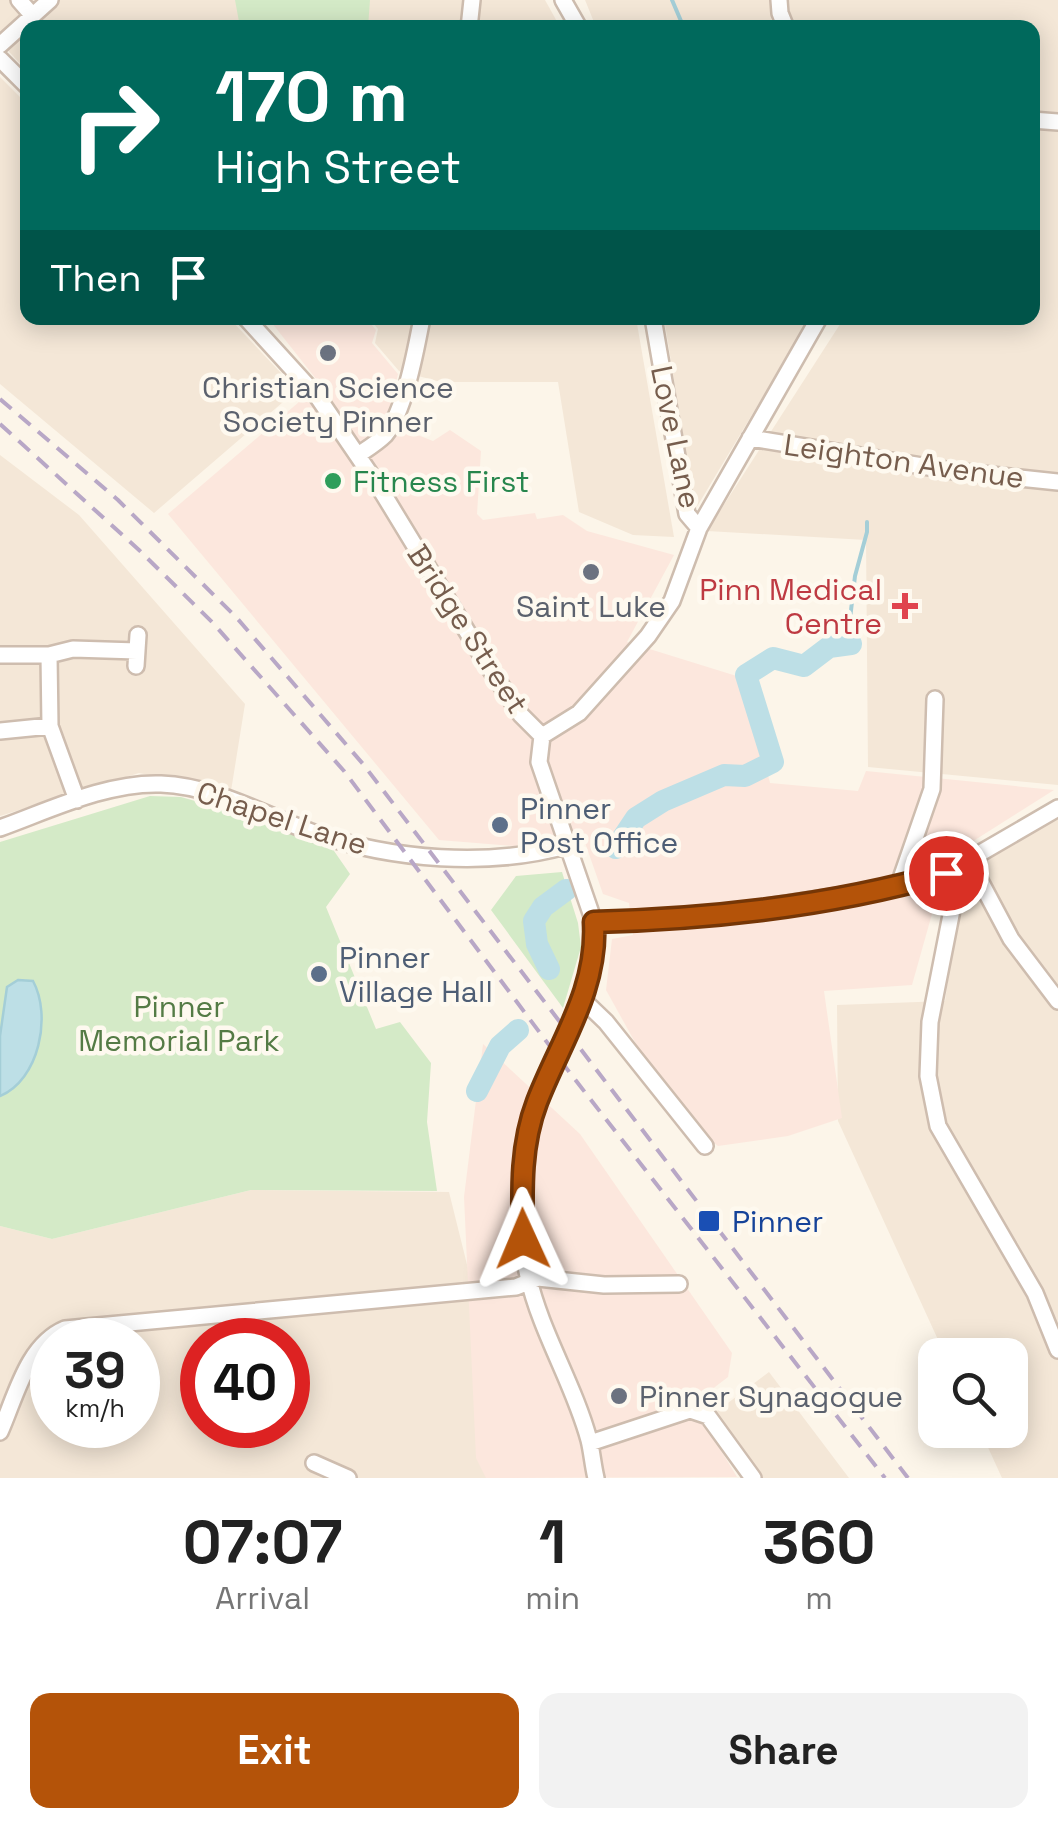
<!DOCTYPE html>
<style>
:root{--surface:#fff;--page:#f2f2f2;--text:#222;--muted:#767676;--accent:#b45309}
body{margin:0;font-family:"Space Grotesk",sans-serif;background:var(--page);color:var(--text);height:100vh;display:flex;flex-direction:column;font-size:38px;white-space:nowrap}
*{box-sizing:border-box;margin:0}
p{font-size:32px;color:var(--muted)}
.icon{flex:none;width:55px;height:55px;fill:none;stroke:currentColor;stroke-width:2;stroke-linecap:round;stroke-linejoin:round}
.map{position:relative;height:1478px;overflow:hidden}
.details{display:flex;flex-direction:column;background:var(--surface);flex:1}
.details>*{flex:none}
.banner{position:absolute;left:20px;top:20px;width:1020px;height:305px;border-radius:20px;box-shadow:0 5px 25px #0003;background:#00695c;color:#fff;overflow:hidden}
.buttons{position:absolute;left:918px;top:1338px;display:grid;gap:20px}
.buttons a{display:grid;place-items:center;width:110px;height:110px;border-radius:20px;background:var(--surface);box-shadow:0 5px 25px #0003;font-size:50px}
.speed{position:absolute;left:30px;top:1318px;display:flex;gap:20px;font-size:50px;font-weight:700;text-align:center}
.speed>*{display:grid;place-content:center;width:130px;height:130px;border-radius:50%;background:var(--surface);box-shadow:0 5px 25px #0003;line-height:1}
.speed small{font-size:25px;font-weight:400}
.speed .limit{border:15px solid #d22;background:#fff;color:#111}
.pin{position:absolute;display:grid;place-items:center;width:85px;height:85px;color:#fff;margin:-42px;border:5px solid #fff;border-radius:50%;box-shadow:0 2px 10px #0007}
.me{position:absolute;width:110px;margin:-55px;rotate:359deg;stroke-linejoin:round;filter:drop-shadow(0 0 8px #0008)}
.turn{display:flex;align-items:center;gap:35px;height:210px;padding:0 30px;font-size:45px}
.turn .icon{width:130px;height:130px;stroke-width:2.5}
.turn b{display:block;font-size:70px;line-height:85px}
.then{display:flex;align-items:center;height:95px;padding:0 30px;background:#0003;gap:20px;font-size:38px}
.eta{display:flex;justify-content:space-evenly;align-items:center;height:170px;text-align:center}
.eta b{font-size:60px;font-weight:700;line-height:70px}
.button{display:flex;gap:20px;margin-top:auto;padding:20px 30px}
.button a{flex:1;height:115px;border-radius:20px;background:var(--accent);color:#fff;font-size:40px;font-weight:700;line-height:115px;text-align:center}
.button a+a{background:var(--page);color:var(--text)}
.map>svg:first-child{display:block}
.residential{fill:#f4e7d7;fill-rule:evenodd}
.commercial{fill:#fce7dd}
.green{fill:#d4eac7}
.water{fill:#bddfe6;stroke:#a4ced7;stroke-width:2.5}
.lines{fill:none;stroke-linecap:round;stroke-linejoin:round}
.stream{stroke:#a4ced7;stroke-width:4}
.river{stroke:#bddfe6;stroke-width:22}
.minor-casing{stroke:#cebdaf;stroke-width:20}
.minor{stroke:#fff;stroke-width:15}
.rail{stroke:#b8a7c6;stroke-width:4;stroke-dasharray:15 10;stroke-linecap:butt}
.route-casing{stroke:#753606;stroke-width:25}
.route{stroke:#b45309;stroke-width:18}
.worship-dot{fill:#6b7280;stroke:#fef9ef;stroke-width:4}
.leisure-dot{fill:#2e9e5b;stroke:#fef9ef;stroke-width:4}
.health-dot{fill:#e0444e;stroke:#fef9ef;stroke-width:4}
.service-dot{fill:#5c6f8a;stroke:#fef9ef;stroke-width:4}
.transit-dot{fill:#1a4fb4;stroke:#fef9ef;stroke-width:4}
.labels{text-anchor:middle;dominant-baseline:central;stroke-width:9;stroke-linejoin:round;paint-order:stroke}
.worship-label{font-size:30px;fill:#5b616d;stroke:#fef9ef}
.street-label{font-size:30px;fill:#765d4d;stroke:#fef9ef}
.leisure-label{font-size:30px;fill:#27864d;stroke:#fef9ef;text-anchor:start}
.health-label{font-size:30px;fill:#be3a42;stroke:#fef9ef;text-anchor:end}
.service-label{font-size:30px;fill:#4e5e75;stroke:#fef9ef;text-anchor:start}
.park-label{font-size:30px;fill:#547b45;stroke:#fef9ef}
.transit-label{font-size:30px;fill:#164399;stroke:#fef9ef;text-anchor:start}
</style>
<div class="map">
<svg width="1058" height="1478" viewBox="0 0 1058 1478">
<rect width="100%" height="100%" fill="#fcf5e9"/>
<path class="residential" d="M0,0H545L560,27L28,28L27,71L0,42Z
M585,0H772L771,27H596Z
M789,0H1058V114L1033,112L1032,28L798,27L790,16Z
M0,77L27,104L28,318H229L297,390L154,513L0,384Z
M1033,127L1058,129V785L868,767L866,540L707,531L844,318H1032Z
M369,318H636L674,537L633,535L579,512L558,382H441L399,371L375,343L378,329Z
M664,318H810L695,510Z
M0,455L79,515L245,704L231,791L139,773L0,816Z
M1058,817V1478H1002L980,1430H1010V1355H945L838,1121L837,1005L945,1001L960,899L984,860Z
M251,1190L449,1192L520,1478H0V1226L52,1239ZM52,1340H138V1425H52ZM202,1340H288V1425H202Z
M769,1372L849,1478H753L716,1412Z"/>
<path class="commercial" d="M268,318H366L376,330L372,343L398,374L387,423L433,441L450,430L481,451L477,514L483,520L535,513L537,519L563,515L587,531L674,555L627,642L743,678L770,783L858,791L866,771L1054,790L948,857L912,985L824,991L842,1118L788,1136L718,1146L705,1136L641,1053L606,990L612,939L633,935L629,903L603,894L583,837L514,846L439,840L168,514L320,384Z
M483,1044L580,1134L732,1353L728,1377L693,1404L737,1477L486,1478L476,1458L464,1197Z"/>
<path class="green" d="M235,0H370L368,27H240Z
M150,796L181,797L325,838L350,874L326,907L376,1029L400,1022L431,1063L427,1122L437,1191L251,1190L52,1239L0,1226V842Z
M562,872L578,923L581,947L563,1008L491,910L516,876Z"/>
<path class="water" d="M18,980L33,981C52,1016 39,1080 0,1096V1036L7,987Z"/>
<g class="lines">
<path class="stream" d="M672,0L684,28
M851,644L850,619L855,576L867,532V522"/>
<path class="river" d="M616,848L636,818L663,801L724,775L745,776L773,762L746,675L773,658L804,666L829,647L851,644
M549,969L537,944L534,921L543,907L566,890
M477,1091L500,1046L518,1030"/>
<g class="minor-casing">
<path id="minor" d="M19,0L33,16
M563,0L579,28
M779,0L780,13L786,28
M469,28L472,0
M0,45L50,0
M0,59L28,87
M1032,120L1058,122
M246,318L317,396L379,487L488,666L521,715L542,736
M653,318L687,514L699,528
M750,438L953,471L1058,482
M358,455C367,449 377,443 385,435C405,411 416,349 422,318
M0,655H49L73,649L137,651
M49,655L50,726L77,800
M136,666L138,635
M0,731L50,726
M542,736L539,762L594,922C598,1004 544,1056 528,1131C518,1175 518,1231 528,1276C541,1333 574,1384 589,1440C592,1452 593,1466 596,1478
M542,736L579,713L648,636L672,601L699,528L819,318
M0,828C50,810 107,782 161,784C215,786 264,815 314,833C392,860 489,868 569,845
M969,860L1011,939L1058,1001
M946,873L952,910L930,1022L928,1076L938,1126L1035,1293L1058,1350
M898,887L932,789L935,699
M594,922L707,916L898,887L946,873L1058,808
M583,1000L606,1022L705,1146
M0,1432C16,1396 27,1345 65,1329L516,1287L538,1278L604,1285L679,1284
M590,1443L690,1410L708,1416L753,1478
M314,1463L348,1478"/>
</g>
<use href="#minor" class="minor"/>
<path class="rail" d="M0,399L118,500L236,617L363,764L908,1478
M0,424L139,550L212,622L344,771L570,1073L885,1478"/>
</g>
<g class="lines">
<g class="route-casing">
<path id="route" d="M523,1239C522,1193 520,1146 537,1102C560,1042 598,990 594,922C712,919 832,906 946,873"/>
</g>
<use href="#route" class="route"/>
</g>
<g class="worship-dot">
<circle cx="328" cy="353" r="10"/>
<circle cx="591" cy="572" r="10"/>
<circle cx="619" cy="1396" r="10"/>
</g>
<circle class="leisure-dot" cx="333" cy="481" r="10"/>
<path class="health-dot" d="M900 591h10v10h10v10h-10v10h-10v-10h-10v-10h10z"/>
<g class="service-dot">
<circle cx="500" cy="825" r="10"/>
<circle cx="319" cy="974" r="10"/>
</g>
<rect class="transit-dot" x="697" y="1209" width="24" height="24" rx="5"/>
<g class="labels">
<g class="worship-label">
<text x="328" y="387">Christian Science<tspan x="328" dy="34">Society Pinner</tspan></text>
<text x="591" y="606">Saint Luke</text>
<text x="639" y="1396" text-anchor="start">Pinner Synagogue</text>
</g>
<g class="street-label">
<text transform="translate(676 437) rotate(78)">Love Lane</text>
<text transform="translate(904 461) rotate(8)">Leighton Avenue</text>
<text transform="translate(468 629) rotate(57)">Bridge Street</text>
<text transform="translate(282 818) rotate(18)">Chapel Lane</text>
</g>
<g class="leisure-label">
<text x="353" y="481">Fitness First</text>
</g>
<g class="health-label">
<text x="882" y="589">Pinn Medical<tspan x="882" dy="34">Centre</tspan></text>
</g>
<g class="service-label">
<text x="520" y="808">Pinner<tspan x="520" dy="34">Post Office</tspan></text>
<text x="339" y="957">Pinner<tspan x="339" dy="34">Village Hall</tspan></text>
</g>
<g class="park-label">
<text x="179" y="1006">Pinner<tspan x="179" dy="34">Memorial Park</tspan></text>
</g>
<g class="transit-label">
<text x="732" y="1221">Pinner</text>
</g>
</g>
</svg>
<div class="buttons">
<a><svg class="icon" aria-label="search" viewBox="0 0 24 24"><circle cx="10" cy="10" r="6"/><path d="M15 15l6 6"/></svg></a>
</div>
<div class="speed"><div>39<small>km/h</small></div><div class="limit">40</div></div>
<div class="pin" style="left:946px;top:873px;background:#d93025"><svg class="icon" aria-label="arrive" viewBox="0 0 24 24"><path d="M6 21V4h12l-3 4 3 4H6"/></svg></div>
<svg class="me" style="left:523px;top:1239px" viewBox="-20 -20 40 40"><path d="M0-17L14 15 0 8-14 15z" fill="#b45309" stroke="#fff" stroke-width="4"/></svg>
<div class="banner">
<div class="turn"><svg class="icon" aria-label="right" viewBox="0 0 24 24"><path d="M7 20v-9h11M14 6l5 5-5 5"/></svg><div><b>170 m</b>High Street</div></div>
<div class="then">Then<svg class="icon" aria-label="arrive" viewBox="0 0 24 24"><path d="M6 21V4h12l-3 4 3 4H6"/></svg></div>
</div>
</div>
<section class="details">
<div class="eta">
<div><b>07:07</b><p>Arrival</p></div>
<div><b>1</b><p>min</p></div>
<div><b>360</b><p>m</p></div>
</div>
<div class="button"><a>Exit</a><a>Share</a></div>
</section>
